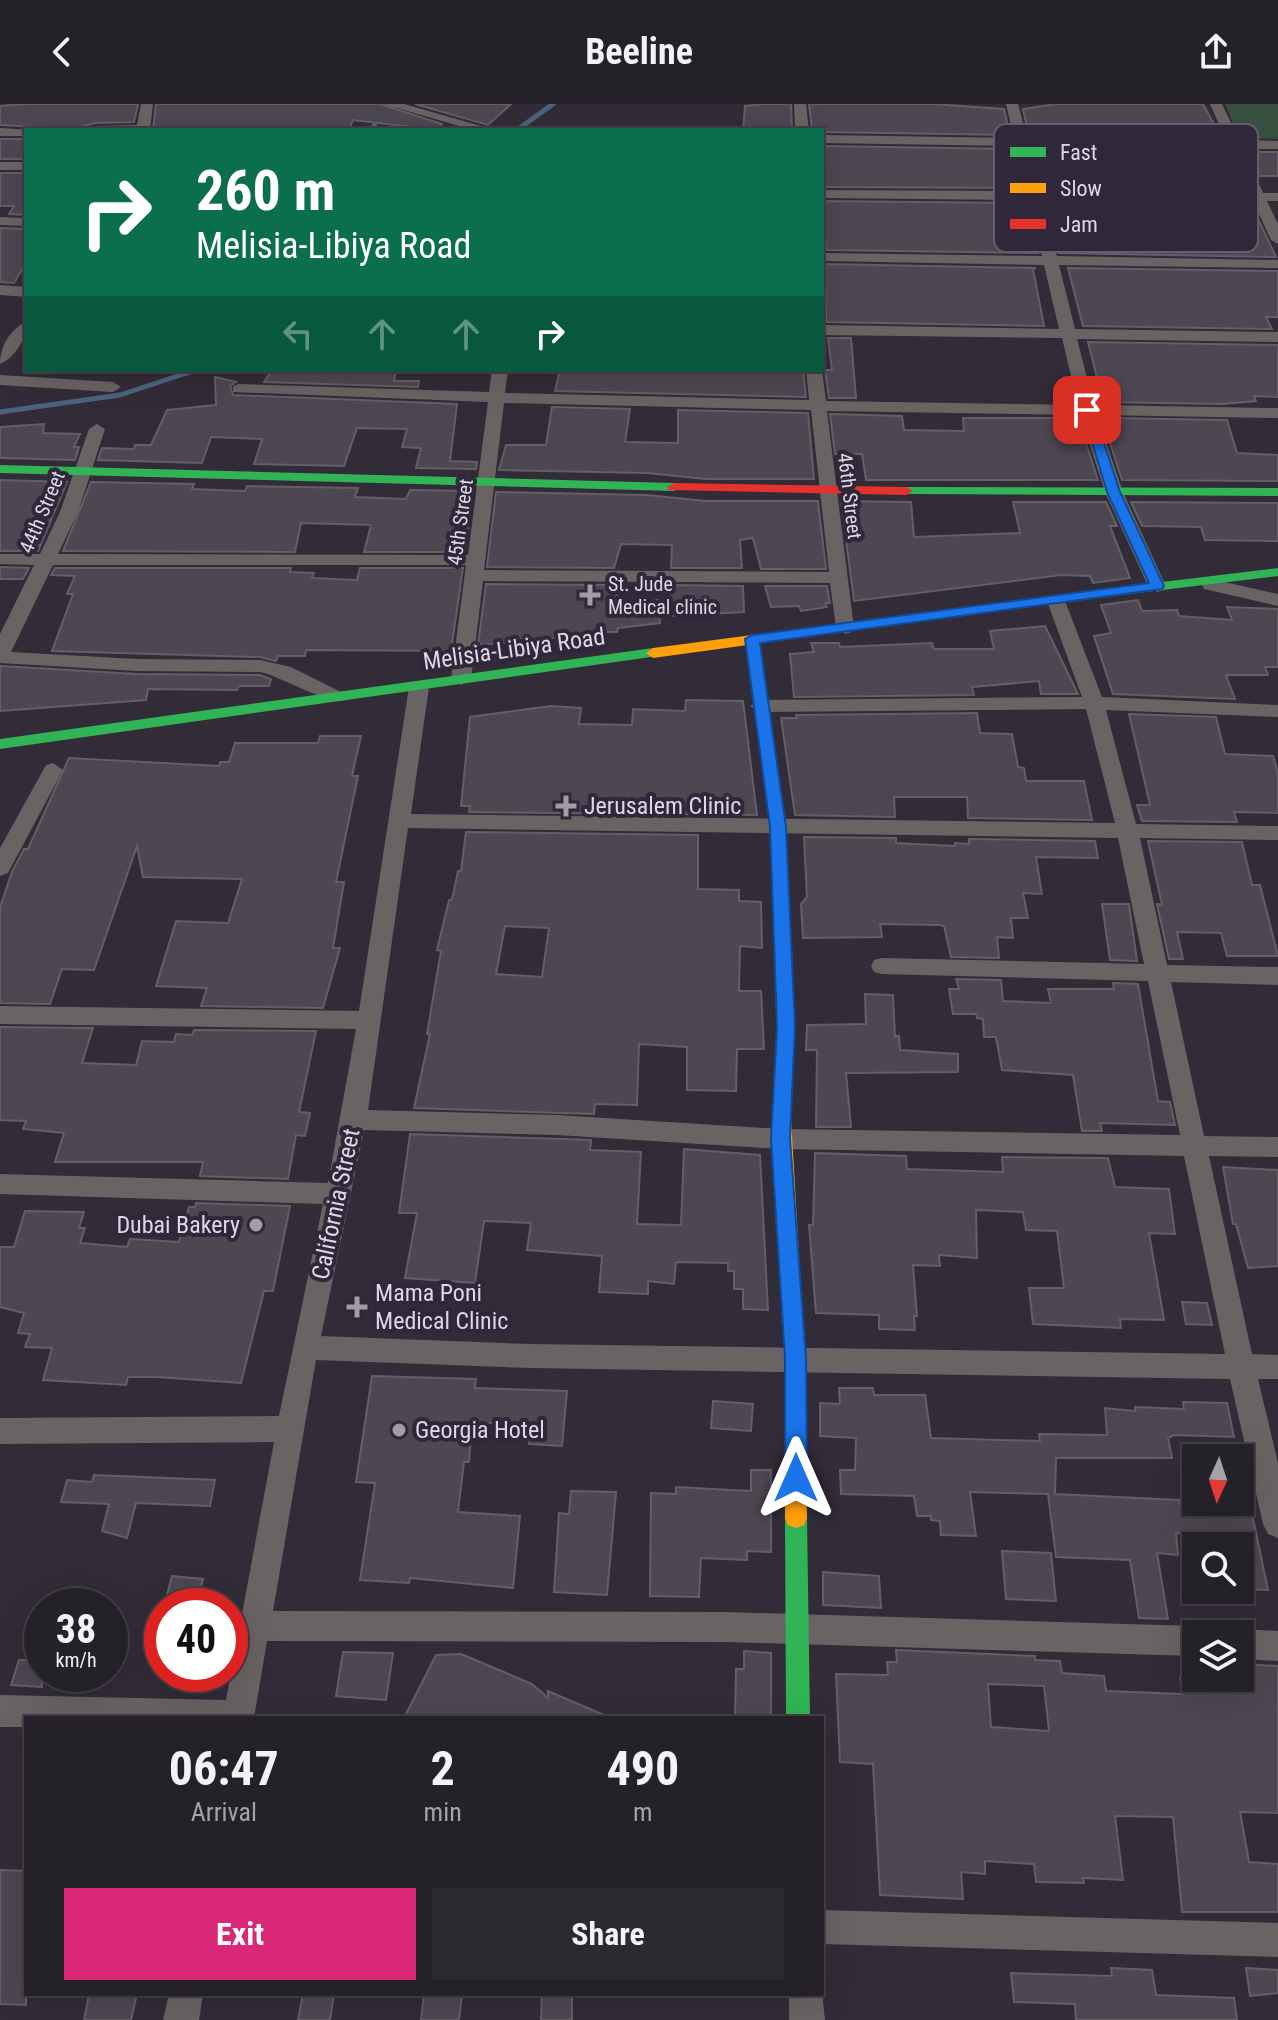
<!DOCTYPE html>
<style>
:root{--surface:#252129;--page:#2d2931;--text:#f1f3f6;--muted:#a3a3a8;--line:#423e46;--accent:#db2777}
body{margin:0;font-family:"Roboto Condensed",sans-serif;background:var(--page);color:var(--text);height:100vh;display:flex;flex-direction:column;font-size:30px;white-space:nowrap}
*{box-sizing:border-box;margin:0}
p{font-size:26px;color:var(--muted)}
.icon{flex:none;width:44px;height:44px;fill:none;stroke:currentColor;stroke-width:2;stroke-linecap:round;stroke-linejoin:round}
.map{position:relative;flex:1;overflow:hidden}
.details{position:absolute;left:24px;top:1612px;width:800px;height:280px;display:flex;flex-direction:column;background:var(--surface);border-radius:0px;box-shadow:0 8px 32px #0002,0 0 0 2px var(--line)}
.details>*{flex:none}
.guide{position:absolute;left:24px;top:24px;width:800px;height:244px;border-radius:0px;box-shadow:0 8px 32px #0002,0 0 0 2px var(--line);background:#0b6e4f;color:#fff;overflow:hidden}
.needle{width:52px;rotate:183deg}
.tools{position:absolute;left:1182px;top:1340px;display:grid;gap:16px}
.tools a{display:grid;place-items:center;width:72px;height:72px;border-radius:0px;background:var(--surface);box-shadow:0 8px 32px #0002,0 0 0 2px var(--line);font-size:40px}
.speed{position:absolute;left:24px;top:1484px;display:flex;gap:16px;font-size:40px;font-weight:700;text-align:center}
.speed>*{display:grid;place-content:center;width:104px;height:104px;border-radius:50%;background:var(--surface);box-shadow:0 8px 32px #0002,0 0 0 2px var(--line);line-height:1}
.speed small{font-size:20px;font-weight:400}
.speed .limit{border:12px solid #d22;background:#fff;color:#111}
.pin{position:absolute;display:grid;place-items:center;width:68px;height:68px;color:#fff;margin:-34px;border-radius:16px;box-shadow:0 4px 12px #0006}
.me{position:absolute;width:88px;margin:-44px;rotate:0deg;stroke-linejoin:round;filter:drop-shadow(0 0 6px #0008)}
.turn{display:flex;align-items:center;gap:28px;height:168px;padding:0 40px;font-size:36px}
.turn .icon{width:104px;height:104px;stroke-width:2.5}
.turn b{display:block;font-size:56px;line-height:68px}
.lanes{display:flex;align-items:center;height:76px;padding:0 40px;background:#0003;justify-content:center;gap:40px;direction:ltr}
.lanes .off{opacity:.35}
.eta{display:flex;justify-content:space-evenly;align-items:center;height:136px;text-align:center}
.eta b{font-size:48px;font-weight:700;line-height:56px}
.cta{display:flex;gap:16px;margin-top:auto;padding:16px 40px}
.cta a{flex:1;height:92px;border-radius:0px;background:var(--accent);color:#fff;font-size:32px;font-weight:700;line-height:92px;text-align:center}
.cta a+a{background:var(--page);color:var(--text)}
header{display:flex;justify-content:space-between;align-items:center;height:104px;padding:0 40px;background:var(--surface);font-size:36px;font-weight:700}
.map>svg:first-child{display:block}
.green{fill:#374f3e}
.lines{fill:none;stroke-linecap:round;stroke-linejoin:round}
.stream{stroke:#4b647e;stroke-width:5}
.building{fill:#4d4751;stroke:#645e67;stroke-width:2;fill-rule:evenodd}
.street{fill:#6a6363;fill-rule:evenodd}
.fast{fill:#30b455;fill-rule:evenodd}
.slow{fill:#ff9f0a;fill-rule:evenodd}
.jam{fill:#e5322d;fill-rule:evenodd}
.route{fill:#1a73e8;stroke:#114b97;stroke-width:2}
.poi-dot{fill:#a19ca7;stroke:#31273b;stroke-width:3}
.labels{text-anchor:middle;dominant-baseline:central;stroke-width:8;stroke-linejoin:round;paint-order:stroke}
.far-street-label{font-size:20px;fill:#ded8e4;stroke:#31273b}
.far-poi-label{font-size:20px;fill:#ded8e4;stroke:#31273b;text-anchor:start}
.street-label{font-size:24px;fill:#ded8e4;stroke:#31273b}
.poi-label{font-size:24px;fill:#ded8e4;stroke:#31273b;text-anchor:start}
.key{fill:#31273b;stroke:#655c6e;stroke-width:2}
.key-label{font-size:22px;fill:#ded8e4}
</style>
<header><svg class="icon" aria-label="back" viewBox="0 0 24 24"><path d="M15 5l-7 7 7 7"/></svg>Beeline<svg class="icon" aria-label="share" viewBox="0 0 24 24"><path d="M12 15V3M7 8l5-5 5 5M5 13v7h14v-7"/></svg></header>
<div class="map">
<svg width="1278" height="1916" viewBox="0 0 1278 1916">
<rect width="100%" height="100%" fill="#312c37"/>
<path class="green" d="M1225,0H1278V35L1239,34Z"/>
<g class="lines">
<path class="stream" d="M372,26L379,12L395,0
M517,26L553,0
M0,308L120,291L196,266"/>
</g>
<path class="building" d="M22,0H138L134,18L95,19L74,25L0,21V2Z
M156,0H380L442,20L436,26L353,16L349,26H153Z
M415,0H511L488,21Z
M762,0H791L792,26H743L745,2Z
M809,0H933L1004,5L1010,31L822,28L812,26Z
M1056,0H1203L1221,33L1029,31L1023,5Z
M0,35H26V55H0Z
M822,42L1013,45L1022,84L822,83Z
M1248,48H1278V72H1258Z
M0,69H26V111L9,110L14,102H0Z
M822,97L1026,99L1038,149L826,146Z
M1046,99L1251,100L1276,153L1059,149Z
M0,124L26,125V159L14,179L0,178Z
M825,160L1036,164L1033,165L1044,222L826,218Z
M1068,164L1278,167V213H1266L1272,225L1083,222Z
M828,234H851L856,294H829L825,266H832Z
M1088,238L1278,241V293L1254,292L1256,297L1222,300L1103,298Z
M272,266L396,267L394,277H419L418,283L264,278Z
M560,266H803L806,293L555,287Z
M215,273L236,278L230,282L233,291L457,300L450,357L477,358L476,365L416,364L421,344L402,343L407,325L357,324L344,362L254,360L262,335L211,333L202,359L98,356L102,344L134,345L135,341H151L167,306L216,301Z
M552,303L630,305L625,338L678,339V306L808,309L814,375H706L647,369L499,366L506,341H546Z
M830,310L902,312L904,326L964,327L963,314H1062L1067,335L1085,336L1098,376H866L862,350H835Z
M1107,314L1227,316L1237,349L1278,351V377L1122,376L1109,336H1113Z
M44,320L43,329L80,330L74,343H79L75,356L0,354V323Z
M0,376L67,378L38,447H0Z
M91,378L194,380L192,385L245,387L247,382L358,384L355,393L406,395L410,386L473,387L465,448H364L371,421L301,419L295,448L63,447Z
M496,388L647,391L706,397H818L826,465H761L753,434L740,436L742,464H671L672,441L621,440L614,464L487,463Z
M841,397L911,398L914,433L1020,429L1013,398H1106L1117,422H1110L1130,474L1093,479L1090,472L1061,471L854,497Z
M1131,398L1278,399V437L1205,436L1201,423L1142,422Z
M0,463L29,464L23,475H0Z
M55,464H291L290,468L314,469L312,474L357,476L360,464H463L451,547L306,546L305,552H278L276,557L260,553L52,547L73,490H67L75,472L51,471Z
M486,480L610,481L609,489L617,490L616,499L658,496L660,519L618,524L617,528H583V531L478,541Z
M671,481L743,482L744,508L670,512Z
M765,482H827L830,499H825L827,503L801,507L799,502L771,503Z
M1138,496L1142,507L1177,506L1179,512L1232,516L1227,503L1278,505V563H1265L1268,571H1226L1235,595L1113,590L1094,532L1111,529L1101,501Z
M1045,522L1078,590H1041L1039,577L972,583L974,591L794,593L790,550L814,548L811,539H839L840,543L932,539L934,545H994L990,527Z
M0,562L137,570L260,571L271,575L269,582H239L237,586L148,585L146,596L0,607Z
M686,596L743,597L757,711L469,708L470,702H461L470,613L551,602L581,604L579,620L632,621L633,605L685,607Z
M977,609L980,629L1012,630L1018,663L1024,664L1026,677H1084L1092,716L968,714L967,693H894L895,713L795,711L781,614H797L796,611Z
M1129,610L1216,613L1225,650L1273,652L1278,669V709L1234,708L1237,718L1142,717L1137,701H1150Z
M320,632H361L352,672H358L336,778H344L333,844H340L323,904L201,902L207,884L156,882L176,817L228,819L242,775L143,773L137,742L94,866L62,865L50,900L0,899V803L12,768L24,745H28L69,654L219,662L220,658H229L235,639H318Z
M466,728L698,731V785L739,786V797L761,798L762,844L740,842L739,887H761L764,945H737L736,987L687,986V943L639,940L637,1001L595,1000L594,1010L414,1004L430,930H427L441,847L437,846L449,796H452L458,767H461ZM505,822L549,824L542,873L496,870Z
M804,733L896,734V739L955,742V739L969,740V735L1095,737L1098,754L1036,753L1042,790L1023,789L1028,814H1011L1013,834L997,833L999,854L951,853L944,822L940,821L880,820L882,833L803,834L801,800L807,793Z
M1148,737L1242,738L1252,781H1260L1278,852H1227L1221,829L1177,828L1183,855H1169L1157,800L1162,801Z
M1102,800H1129L1137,857L1110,856Z
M956,875L1001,876L1003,897L1051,899L1048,885H1114L1113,879L1138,880L1158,997L1170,998L1175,1021L1100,1019L1102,1027H1082L1073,971L1002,966L996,933H984L983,915L977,914L976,910H953L949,885H959Z
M865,890L893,891L895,932H899L900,946L958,950V968L846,969L851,1023H816L817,946H806L807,921L866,920Z
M0,923L93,924L82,959L136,961L142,937L174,938L176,930L192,931L194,926L316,927L299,1008L310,1009L305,1032L296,1031L288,1075L200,1072L203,1058H55L64,1029L23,1025L26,1017L0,1016Z
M410,1030L591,1036L590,1046L641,1048L637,1120L681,1121L684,1045L760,1051L768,1206L743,1205V1185H734V1167H728V1159L676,1158L674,1180L648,1177V1190L599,1188L602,1152L527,1146L531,1119L484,1117L475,1179L405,1174L417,1109H399Z
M815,1049L906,1052L907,1065L1003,1068L1002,1053L1108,1054L1115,1083L1169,1085L1175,1130L1149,1129L1164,1216L1120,1215L1121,1224L1033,1220L1029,1184H1064L1057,1127L1026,1126L1023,1108L976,1106L977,1154L939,1151L940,1162L913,1161L917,1212H914L915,1226L879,1225V1211L816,1209L809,1121H813Z
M1223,1063L1278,1066V1162L1248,1164L1236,1120H1233Z
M196,1099L290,1102L273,1187H264L241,1279L157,1273H128L126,1281L43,1276L52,1244L25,1243L30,1230L18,1229L24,1209L0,1203V1143H14L25,1107L84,1108L79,1124H85L80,1139L127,1143L130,1135L179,1138L189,1103H195Z
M1182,1198L1207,1199L1212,1221L1186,1220Z
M372,1272L476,1275L475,1284L567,1287L562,1342L529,1340L531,1321L472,1318L469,1358H464L458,1408L520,1412L513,1484L410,1474L409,1479L360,1476L375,1379L356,1378Z
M839,1284H873L874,1291H925L931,1334L1040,1337L1039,1330L1107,1331L1105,1304L1135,1307V1303L1184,1305L1183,1298L1227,1299L1234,1333L1174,1331L1168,1334L1172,1354H1056L1055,1390L1179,1396L1180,1401L1240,1404V1401L1250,1400L1268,1486L1240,1485V1442H1233L1231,1432L1176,1429L1178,1451L1157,1449L1168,1515L1139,1514L1130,1456L1056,1453L1048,1390L970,1388L976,1432L941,1431L940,1417L931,1416V1412H917L914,1392L841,1390L840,1366H855L856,1334L820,1332V1299L840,1300Z
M713,1297L753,1300L751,1327L711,1324Z
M751,1366H771V1448L747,1447V1456L701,1454L699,1493L650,1492L651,1389L676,1390V1383L751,1387Z
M94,1371L215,1376L210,1402L136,1399L127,1434L102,1427L109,1400L61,1398L67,1376L92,1378Z
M571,1387L616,1388L607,1491L554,1488L559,1409L569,1410Z
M1002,1447L1051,1449L1056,1497L1006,1495Z
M823,1468L879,1472L881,1504L823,1501Z
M172,1472L203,1475L196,1502H164Z
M896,1546L1035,1552V1556L1060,1557L1062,1569L1104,1572L1106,1587L1183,1590L1180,1574H1240V1560L1278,1562V1709L1240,1708L1249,1758L1278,1760V1808H1182L1173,1713L1115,1712L1123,1776L1083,1774L1084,1779L1036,1778L1034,1760L985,1757V1770L961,1768L963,1795L880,1791L873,1660L840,1658L836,1570L888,1571L887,1558H897ZM988,1580L1044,1582L1049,1627L991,1623Z
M744,1547L771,1549V1614H735L736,1565H744Z
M343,1548L393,1549L386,1596L336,1592Z
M461,1550L532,1580L548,1594V1587L611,1614H404L436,1551Z
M19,1556L42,1557V1583L11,1581Z
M0,1766L26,1767V1901L0,1900Z
M1111,1864L1152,1866L1156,1891L1234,1894L1237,1916H1076L1075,1900L1014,1898L1011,1869L1112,1872Z
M1246,1864L1278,1866V1889L1250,1892Z
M89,1890H137L131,1916H84Z
M303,1890H334L330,1916H298Z
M424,1890H462L459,1916H421Z
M542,1890H572V1916H541Z"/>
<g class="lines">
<path class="street" d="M141,0H153L150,26H88L95,22L137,21Z
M383,0H404L495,26H473Z
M794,0H806L809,26H795Z
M1006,0H1018L1027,34L1226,36L1210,0H1222L1239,36L1278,37V45H1243L1263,89H1278V97H1267L1278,120V140L1271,136L1253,97L1042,96L1057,152L1278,156V164L1059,161L1075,225L1278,228V238L1077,235L1094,301L1278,304V314L1097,311L1123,388L1166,482L1164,486L1157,488L1148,482L1105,388L1080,311L827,307L854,524L852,528L845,530L836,524L830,479L483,477L471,575L461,581L451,575L466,461H53L11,548L137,555L260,556L291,563L349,592L346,596C327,601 283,573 260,568L137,567L0,559V530L34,461L0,460V450H40L60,408L89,325L97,320L105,325L78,408L58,450L468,451L488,298L233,288V282L239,280L489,288L492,266H508L505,289L809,296L806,266H822L826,297L1078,301L1062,234L822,231V221L1059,225L1044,161L822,157V149L1042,152L1028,96L822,94V86L1026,87L1015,42L822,39V31L1014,34ZM1029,42L1230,44L1249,89L1040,87ZM504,299L811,306L829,468L484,466Z
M0,24L31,26H26V32H0Z
M0,58H26V66H0Z
M0,113L26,114V122L0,121Z
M0,181L26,183V193L0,191Z
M26,218C26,235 16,253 0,260C0,243 10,225 26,218Z
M0,271L113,278L121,283L113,288L0,281Z
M1211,475L1278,490V502L1204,485L1202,481Z
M1056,491L1065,497L1102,593L1278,601V613L1106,606L1136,720L1278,722V736L1140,734L1167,861L1278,863V881L1171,878L1204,1032L1278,1033V1053L1209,1052L1252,1250L1278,1251V1275H1258L1278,1359V1434L1268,1430L1263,1420L1230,1275L530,1264L316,1256L273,1507L726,1508L1196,1522L1208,1530H1196V1552L726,1538L267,1537L254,1614H26V1623H0V1591L226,1596L274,1338L0,1340V1314L279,1312L323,1100L0,1090V1070L328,1079L356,925L0,920V902L359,907L409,583L419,577L429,583L411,710L1115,719L1086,605L760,608L750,602L760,596L1082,593L1047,497ZM408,724L1118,734L1144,860L882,854L874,856L871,862L874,868L882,870L1148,877L1180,1031L781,1025L557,1011L368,1006ZM364,1026L557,1031L781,1045L1184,1052L1225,1250L530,1240L321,1232Z
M53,659L63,666L8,769L0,772V744L46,661Z
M1240,1525L1278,1527V1557L1240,1555V1530H1229Z
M822,1806L1278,1819V1853L822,1840Z
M822,1887L825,1916H789V1890H822Z
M169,1890H203L199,1916H163Z"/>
<path class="fast" d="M0,361L674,379L681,383L674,387L0,369Z
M906,383L1278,384V392L901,390V384Z
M1278,464V472L1071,497L1064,493L1071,489Z
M752,531L759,535L786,723L795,923L791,1014L789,1019H775L773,1014L777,923L770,723L745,535Z
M653,544L660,549L658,552L0,645V635Z
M796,1404L804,1407L807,1414L810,1614H786L785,1414L788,1407Z"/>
<path class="slow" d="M1071,489L1078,493L1076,496L653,554L646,549L653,544Z
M782,1007L789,1009L791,1014L805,1254L807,1414L804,1421L796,1424L788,1421L785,1414V1254L773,1014L775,1009Z"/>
<path class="jam" d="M674,379L906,383L913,387L906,391L669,386L667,383Z"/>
</g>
<path class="route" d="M1082,304L1093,306L1120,388L1164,482L1162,485L760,539L786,723L795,923L790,1035L806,1254L807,1374L803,1381L796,1384L788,1381L785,1374V1254L771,1035L777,923L770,723L745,535L752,531L1149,479L1107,388Z"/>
<g class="poi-dot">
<path d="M586 479h8v8h8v8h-8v8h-8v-8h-8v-8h8z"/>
<path d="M562 690h8v8h8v8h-8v8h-8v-8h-8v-8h8z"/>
<circle cx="256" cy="1121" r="8"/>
<path d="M353 1191h8v8h8v8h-8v8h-8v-8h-8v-8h8z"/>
<circle cx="399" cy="1326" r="8"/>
</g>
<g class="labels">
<g class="far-street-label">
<text transform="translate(850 392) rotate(83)">46th Street</text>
<text transform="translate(42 408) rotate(-67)">44th Street</text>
<text transform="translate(460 418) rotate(-82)">45th Street</text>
</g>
<g class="far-poi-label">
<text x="608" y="480">St. Jude<tspan x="608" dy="23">Medical clinic</tspan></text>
</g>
<g class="street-label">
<text transform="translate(514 545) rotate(-8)">Melisia-Libiya Road</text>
<text transform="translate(336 1100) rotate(-78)">California Street</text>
</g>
<g class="poi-label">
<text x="584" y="702">Jerusalem Clinic</text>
<text x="240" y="1121" text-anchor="end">Dubai Bakery</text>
<text x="375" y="1189">Mama Poni<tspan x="375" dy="28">Medical Clinic</tspan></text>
<text x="415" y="1326">Georgia Hotel</text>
</g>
</g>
<rect x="994" y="20" width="264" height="128" rx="12" class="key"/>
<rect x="1010" y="43" width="36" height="10" fill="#30b455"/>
<rect x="1010" y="79" width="36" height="10" fill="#ff9f0a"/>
<rect x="1010" y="115" width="36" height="10" fill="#e5322d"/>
<g class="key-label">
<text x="1060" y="56">Fast</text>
<text x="1060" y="92">Slow</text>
<text x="1060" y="128">Jam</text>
</g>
</svg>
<div class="tools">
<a><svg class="needle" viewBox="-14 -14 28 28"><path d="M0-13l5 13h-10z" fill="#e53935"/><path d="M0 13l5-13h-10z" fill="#a3a3a8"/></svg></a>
<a><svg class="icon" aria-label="search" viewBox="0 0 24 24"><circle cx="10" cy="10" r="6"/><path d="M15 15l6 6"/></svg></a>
<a><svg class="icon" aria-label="layers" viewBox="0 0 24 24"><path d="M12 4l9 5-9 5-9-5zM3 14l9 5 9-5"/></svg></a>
</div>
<div class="speed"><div>38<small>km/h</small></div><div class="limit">40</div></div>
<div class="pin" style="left:1087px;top:306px;background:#d93025"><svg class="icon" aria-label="arrive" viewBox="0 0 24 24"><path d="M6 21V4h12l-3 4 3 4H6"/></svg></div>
<svg class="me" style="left:796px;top:1374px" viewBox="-20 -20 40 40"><path d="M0-17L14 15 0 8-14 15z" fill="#1a73e8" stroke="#fff" stroke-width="4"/></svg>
<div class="guide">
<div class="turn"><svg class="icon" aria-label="right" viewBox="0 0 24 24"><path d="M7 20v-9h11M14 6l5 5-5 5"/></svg><div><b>260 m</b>Melisia-Libiya Road</div></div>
<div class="lanes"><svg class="icon off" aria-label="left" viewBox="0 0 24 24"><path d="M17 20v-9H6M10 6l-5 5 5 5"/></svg><svg class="icon off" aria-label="ahead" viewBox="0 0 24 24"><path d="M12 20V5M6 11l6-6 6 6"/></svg><svg class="icon off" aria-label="ahead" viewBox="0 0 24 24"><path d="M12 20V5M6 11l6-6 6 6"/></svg><svg class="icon" aria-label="right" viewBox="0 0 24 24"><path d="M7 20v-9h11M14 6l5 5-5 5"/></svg></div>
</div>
<section class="details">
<div class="eta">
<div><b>06:47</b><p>Arrival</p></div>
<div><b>2</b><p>min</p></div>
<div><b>490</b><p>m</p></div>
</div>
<div class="cta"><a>Exit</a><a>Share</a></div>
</section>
</div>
